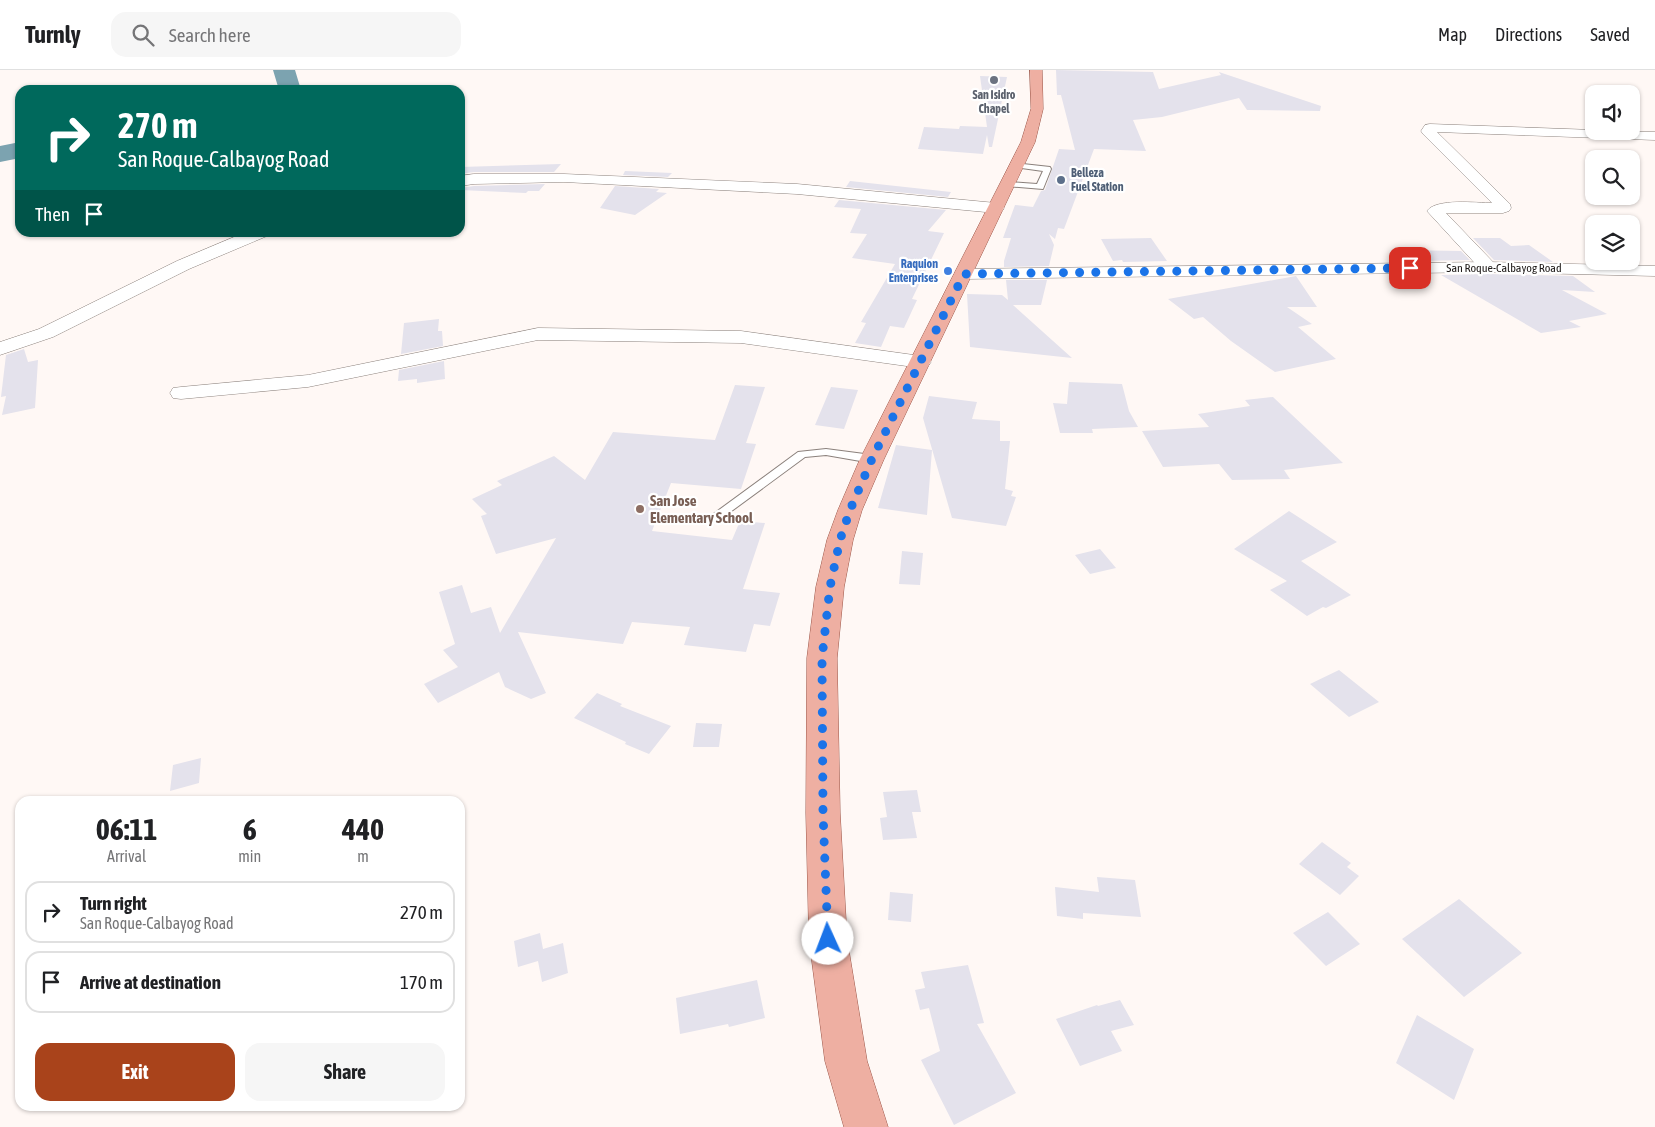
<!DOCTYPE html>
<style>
:root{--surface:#fff;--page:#f6f6f6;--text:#202124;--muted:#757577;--line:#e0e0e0;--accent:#a9431b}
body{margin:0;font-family:"Asap Condensed",sans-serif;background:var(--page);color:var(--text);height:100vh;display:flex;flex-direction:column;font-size:19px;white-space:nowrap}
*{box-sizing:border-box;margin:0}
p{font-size:16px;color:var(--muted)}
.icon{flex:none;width:28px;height:28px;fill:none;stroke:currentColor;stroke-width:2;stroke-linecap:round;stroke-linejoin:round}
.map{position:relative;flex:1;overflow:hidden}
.panel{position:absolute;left:15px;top:726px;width:450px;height:315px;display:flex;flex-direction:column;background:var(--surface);border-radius:15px;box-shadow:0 1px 4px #0004}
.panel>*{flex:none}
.banner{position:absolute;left:15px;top:15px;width:450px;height:152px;border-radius:15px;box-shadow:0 1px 4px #0004;background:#00695c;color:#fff;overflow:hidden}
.controls{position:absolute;left:1585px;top:15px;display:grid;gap:10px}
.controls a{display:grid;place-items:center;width:55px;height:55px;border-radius:10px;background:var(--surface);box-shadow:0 1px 4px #0004;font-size:25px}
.pin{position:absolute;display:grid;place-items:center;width:42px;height:42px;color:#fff;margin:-21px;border-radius:10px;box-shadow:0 2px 8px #0006}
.me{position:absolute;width:55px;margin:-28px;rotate:358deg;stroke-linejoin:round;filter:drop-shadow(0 0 4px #0008)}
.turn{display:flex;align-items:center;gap:18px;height:105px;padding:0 20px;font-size:22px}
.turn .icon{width:65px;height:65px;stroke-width:2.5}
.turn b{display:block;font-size:35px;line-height:42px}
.then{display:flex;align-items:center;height:48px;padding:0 20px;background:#0003;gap:10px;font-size:19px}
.eta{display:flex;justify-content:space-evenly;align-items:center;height:85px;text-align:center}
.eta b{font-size:30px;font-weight:700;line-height:35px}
.action{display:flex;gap:10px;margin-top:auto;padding:10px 20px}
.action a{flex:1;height:58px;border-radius:15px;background:var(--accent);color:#fff;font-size:20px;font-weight:700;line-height:58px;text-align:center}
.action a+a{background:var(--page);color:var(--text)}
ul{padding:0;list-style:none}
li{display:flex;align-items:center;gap:15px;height:62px;margin:0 10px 8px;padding:0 10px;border:2px solid var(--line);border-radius:15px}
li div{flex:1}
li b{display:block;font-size:19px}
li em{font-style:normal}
header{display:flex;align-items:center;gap:30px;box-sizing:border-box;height:70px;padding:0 25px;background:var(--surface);border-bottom:1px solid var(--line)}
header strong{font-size:24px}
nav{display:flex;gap:28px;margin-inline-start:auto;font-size:18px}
.search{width:350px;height:45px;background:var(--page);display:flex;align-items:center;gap:12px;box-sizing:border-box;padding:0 18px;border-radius:15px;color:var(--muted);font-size:19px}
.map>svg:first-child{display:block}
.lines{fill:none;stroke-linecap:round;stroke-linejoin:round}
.river{fill:#7ca3b0;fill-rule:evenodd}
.building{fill:#e4e2ec}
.lane-casing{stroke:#8b817c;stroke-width:2}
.street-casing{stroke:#8b817c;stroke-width:1}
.secondary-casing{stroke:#8b817c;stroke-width:1}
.primary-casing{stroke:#9d5749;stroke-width:1}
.lane{fill:#fff;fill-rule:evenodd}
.street{fill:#fff;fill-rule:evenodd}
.secondary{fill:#fff;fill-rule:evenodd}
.primary{fill:#eeafa2;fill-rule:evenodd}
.route{stroke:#1a73e8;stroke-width:9;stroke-dasharray:0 16.2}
.worship-dot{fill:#6b7280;stroke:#fff;stroke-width:2}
.service-dot{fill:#5c6f8a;stroke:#fff;stroke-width:2}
.shop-dot{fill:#3f7fe0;stroke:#fff;stroke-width:2}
.education-dot{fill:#8d6e63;stroke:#fff;stroke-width:2}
.labels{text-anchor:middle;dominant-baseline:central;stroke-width:4.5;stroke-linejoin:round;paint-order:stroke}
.far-worship-label{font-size:12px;font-weight:bold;fill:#5b616d;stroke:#fff}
.far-service-label{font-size:12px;font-weight:bold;fill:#4e5e75;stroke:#fff;text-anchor:start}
.far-shop-label{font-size:12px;font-weight:bold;fill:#366cbe;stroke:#fff;text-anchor:end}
.far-street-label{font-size:12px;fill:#1c1816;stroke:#fff}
.education-label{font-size:15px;font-weight:bold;fill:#785e54;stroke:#fff;text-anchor:start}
</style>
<header>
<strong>Turnly</strong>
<div class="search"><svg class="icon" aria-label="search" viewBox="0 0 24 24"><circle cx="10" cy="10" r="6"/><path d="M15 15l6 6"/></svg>Search here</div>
<nav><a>Map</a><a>Directions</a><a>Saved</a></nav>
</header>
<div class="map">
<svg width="1655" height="1057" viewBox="0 0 1655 1057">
<rect width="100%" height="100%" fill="#fff8f5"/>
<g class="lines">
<path class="river" d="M273,0H295L301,20H279Z
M20,72V88L0,92V76Z"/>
</g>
<path class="building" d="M1056,0L1153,2L1159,19L1221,5L1219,2L1321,36L1320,41L1247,40L1239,28L1162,47L1133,50L1146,81L1094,79L1064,159L1058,158L1055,169L1049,164L1054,175L1049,196L1004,197V191L1011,168H1003L1015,135L1033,137L1041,121L1045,120L1059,79L1075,80L1061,25H1057Z
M980,6L1007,7L992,77H989L987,65L983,84L918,79L924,57L959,59L960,56L987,57Z
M561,94L554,102H474L460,104V97Z
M625,101L672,103L668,107L623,105Z
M850,111L951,122L948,127L846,117Z
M545,114L539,121H528L526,123L460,120V118L474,116Z
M615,116L659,119L656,122L667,123L635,145L600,138Z
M839,130L946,140L928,161L944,163L912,229L917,230L904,258L890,256L881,277L855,273L866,253L861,252L895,194L852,188L867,164L850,163L861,139L834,137Z
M1151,168L1167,191L1123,192L1122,190L1113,191L1101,169Z
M1473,168H1500L1511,176L1529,175L1553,192L1494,190Z
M1399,180L1461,181L1470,190L1417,191Z
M1488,204L1573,206L1595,222L1562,220L1607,244L1569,251L1581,257L1541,263L1441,205Z
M1296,206L1317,237H1287L1312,254L1298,257L1336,289L1275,302L1231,271L1203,247L1194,249L1168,229Z
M1006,210H1047L1041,235H1013L1072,288L970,277L967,224L1002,225L1008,230Z
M439,249L438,261H442L443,276L401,284L404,253Z
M24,279L28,292L38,290L35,338L2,345L6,326L1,327L6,285Z
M444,291L445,309L417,313V309L398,311L399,300Z
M1069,312L1122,314L1129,341L1138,357L1092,359L1093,363H1060L1053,333L1067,334Z
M735,315L765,317L746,373L756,374L741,419L671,413L652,461L732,470L740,451L765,453L743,519L780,523L770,556L754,554L746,582L684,575L690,557L632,552L623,574L518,562L546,623L531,629L505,617L499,602L438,633L424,614L458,597L443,580L455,574L439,522L462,515L471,543L491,537L500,563L556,468L496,484L481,446L487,444L472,429L502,415L497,411L554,386L585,410L613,362L715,370Z
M831,317L858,320L844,359L815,355Z
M929,326L977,332L972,349L1000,351V371H1010L1005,419L1013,421L1011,426L1016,427L1006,456L952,448L923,348Z
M1273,327L1343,393L1284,400L1290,409L1232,410L1219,394L1163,397L1142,361L1209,357L1198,344L1250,336L1245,330Z
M896,375L932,380L927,445L878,438Z
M1289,441L1337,472L1301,491L1351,525L1326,538L1323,537L1307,546L1270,520L1287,511L1234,479Z
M1100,479L1116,498L1090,504L1075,485Z
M902,481L923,483L920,515L899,514Z
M1339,600L1379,632L1349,647L1310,614Z
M597,623L622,634L620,636L671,656L649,684L625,674L626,672L574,648Z
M696,653L722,654L719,677H693Z
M201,688L199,713L170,721L173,695Z
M917,720L921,742H912L917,768L883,770L880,748L887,747L883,722Z
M1322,772L1351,793L1347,797L1359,806L1340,825L1299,794Z
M1097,807L1135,810L1141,847L1083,843V849L1057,846L1055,817L1099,822Z
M890,822L913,824L911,852L888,850Z
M1459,829L1522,883L1464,927L1402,869Z
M1328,842L1360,874L1326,896L1293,863Z
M540,863L543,879L563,873L568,903L542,912L538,891L518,897L514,871Z
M968,895L984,953L977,954L1016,1023L954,1055L921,990L940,981L929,938L920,940L915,920L925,918L921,902Z
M757,910L765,948L729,957L728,954L680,964L676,928Z
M1120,930L1134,955L1111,961L1122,981L1080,996L1056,949L1097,935L1098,936Z
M1417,945L1474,979L1454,1030L1396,993Z"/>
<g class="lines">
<g class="lane-casing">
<path id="lane" d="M1014,93L1050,97L1051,99L1043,119L1005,116V112H1008L1037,114L1043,101L1014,97Z
M826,379L872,385L878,389L872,393L826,385L805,387L718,451H710L708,448L798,382Z"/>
</g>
<g class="street-casing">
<path id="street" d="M1430,54L1594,60V61L1655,62V70L1437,62L1510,134L1511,138L1509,141L1503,143H1446L1494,193L1497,197L1494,201L1488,202L1482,201L1427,141C1436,128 1477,133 1492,133L1423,64L1421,61L1425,55Z
M474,104H564L797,114L996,133L1002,135L1004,138L1002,141L996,143L797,124L564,112L474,114L460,116V106Z
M246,162H269L267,166L189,199L53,267L0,285V272L39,259L177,191Z
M538,258L741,261L921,286L928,288L931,292L928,296L921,298L741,273L538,270L308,317L181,329L173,328L170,323L173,318L181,317L308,305Z"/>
</g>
<g class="secondary-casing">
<path id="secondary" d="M1488,192L1655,196V206L1488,202L964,209L958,208L955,204L958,200L964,199Z"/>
</g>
<g class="primary-casing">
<path id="primary" d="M1030,0H1042L1043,39L1035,72L884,389L862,440L853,470L844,517L837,588L840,743L847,869L867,991L888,1057H844L825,991L809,869L806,743L807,588L816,517L827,470L838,440L860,389L1021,72L1031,39Z"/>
</g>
<use href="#lane" class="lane"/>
<use href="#street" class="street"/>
<use href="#secondary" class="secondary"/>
<use href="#primary" class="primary"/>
</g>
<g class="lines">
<path class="route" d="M828,869L823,743L822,588L830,517L840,470L850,440L872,389L964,204L1410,198"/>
</g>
<circle class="worship-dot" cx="994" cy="10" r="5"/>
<circle class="service-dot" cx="1061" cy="110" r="5"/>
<circle class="shop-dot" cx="948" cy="201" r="5"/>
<circle class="education-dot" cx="640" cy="439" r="5"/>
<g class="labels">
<g class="far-worship-label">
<text x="994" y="25">San Isidro<tspan x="994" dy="14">Chapel</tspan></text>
</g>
<g class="far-service-label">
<text x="1071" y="103">Belleza<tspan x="1071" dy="14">Fuel Station</tspan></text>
</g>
<g class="far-shop-label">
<text x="938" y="194">Raquion<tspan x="938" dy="14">Enterprises</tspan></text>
</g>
<g class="far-street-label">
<text x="1504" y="198">San Roque-Calbayog Road</text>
</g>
<g class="education-label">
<text x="650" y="430">San Jose<tspan x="650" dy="17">Elementary School</tspan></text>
</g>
</g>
</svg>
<div class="controls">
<a><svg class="icon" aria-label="sound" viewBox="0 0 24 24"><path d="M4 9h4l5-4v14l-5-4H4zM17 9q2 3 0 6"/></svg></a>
<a><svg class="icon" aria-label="search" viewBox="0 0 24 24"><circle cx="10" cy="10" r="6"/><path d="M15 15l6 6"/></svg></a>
<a><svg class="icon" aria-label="layers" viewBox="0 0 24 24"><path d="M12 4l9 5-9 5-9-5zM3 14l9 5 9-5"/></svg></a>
</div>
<div class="pin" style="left:1410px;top:198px;background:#d93025"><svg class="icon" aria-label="arrive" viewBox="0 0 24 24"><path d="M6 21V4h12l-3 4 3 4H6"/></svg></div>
<svg class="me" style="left:828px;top:869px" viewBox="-20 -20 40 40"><circle r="19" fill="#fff"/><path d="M0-13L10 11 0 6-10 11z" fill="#1a73e8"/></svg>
<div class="banner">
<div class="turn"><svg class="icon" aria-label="right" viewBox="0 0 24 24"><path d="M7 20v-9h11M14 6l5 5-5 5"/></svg><div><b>270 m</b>San Roque-Calbayog Road</div></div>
<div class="then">Then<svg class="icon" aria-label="arrive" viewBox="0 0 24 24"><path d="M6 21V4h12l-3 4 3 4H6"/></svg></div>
</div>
<section class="panel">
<div class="eta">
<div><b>06:11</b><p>Arrival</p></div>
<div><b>6</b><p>min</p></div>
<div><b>440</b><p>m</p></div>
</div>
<ul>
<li><svg class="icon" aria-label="right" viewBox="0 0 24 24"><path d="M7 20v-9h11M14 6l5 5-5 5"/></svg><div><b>Turn right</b><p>San Roque-Calbayog Road</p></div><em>270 m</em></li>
<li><svg class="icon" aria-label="arrive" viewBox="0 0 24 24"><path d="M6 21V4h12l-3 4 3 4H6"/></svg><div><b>Arrive at destination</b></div><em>170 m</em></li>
</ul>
<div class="action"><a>Exit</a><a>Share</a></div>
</section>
</div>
